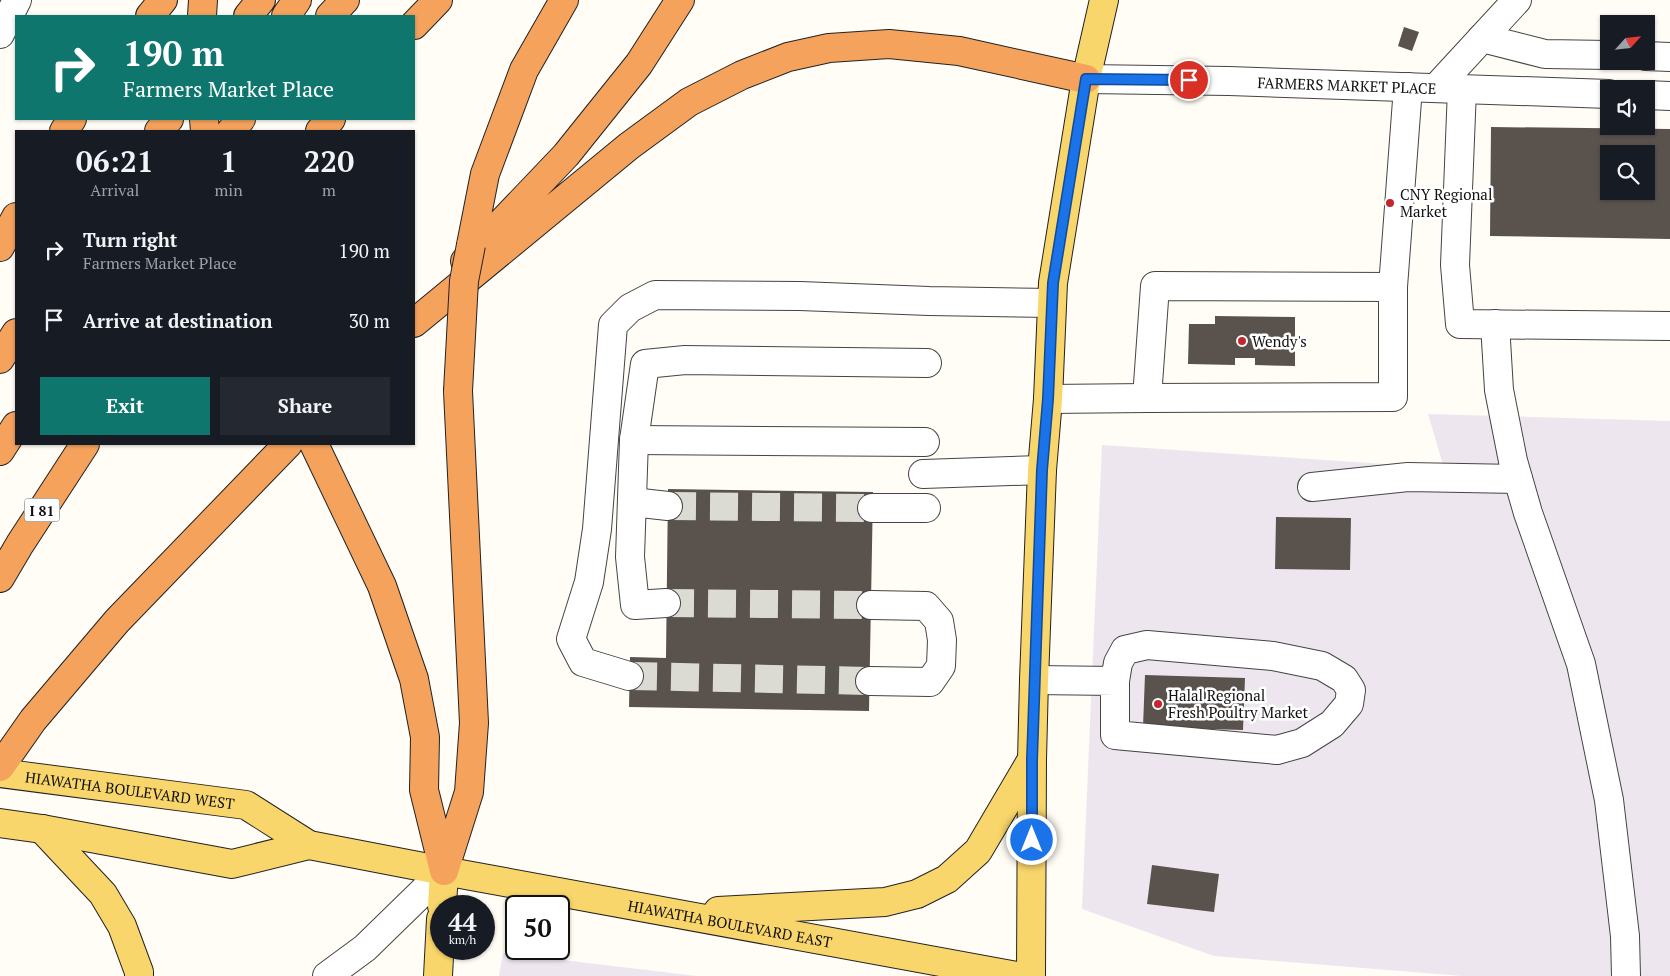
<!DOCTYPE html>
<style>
:root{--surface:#171b24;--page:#242831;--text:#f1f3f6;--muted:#9ea1a6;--accent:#0f766e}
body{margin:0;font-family:"PT Serif",serif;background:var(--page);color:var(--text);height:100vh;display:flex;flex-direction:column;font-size:19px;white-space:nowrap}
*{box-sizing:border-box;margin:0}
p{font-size:16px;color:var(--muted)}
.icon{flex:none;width:28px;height:28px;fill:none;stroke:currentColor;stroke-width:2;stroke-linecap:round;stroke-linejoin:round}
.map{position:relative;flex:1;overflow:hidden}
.sheet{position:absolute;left:15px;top:130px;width:400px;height:315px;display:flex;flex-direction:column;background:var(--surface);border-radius:0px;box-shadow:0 1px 4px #0004}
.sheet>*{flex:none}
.hud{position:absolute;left:15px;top:15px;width:400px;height:105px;border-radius:0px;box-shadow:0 1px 4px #0004;background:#0f766e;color:#fff;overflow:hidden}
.needle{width:32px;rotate:63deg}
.controls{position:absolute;left:1600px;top:15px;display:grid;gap:10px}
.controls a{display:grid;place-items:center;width:55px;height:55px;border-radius:0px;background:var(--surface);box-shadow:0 1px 4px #0004;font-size:25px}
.speed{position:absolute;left:430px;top:895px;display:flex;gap:10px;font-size:25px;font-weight:700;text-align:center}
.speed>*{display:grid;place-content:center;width:65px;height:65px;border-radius:50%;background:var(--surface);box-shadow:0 1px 4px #0004;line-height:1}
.speed small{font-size:12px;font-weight:400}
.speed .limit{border:2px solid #111;border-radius:8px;background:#fff;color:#111}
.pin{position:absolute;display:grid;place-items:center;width:42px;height:42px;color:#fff;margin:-21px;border:2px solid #fff;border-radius:50%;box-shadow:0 1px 5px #0007}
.me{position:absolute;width:55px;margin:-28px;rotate:0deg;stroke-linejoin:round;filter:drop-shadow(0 0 4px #0008)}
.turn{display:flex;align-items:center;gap:18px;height:105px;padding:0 25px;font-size:22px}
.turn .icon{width:65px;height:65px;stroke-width:2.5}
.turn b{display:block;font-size:35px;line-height:42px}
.eta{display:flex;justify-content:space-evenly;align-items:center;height:85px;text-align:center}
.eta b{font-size:30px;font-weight:700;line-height:35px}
.action{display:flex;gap:10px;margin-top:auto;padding:10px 25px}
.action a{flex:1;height:58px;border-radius:0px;background:var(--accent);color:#fff;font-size:20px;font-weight:700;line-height:58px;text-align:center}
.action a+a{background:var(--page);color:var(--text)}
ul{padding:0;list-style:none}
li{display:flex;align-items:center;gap:15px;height:70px;padding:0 25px}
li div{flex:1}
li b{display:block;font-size:19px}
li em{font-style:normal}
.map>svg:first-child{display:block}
.industrial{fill:#eee6ef}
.building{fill:#5a524d;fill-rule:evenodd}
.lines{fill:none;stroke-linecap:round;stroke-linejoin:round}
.minor-tunnel{stroke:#dbdad3;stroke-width:28;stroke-dasharray:28 14;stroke-linecap:butt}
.minor-casing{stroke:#444;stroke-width:30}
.major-casing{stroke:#222;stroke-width:30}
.highway-casing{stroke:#222;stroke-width:30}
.minor{stroke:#fff;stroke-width:28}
.major{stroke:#f9d66b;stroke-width:28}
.highway{stroke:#f5a25d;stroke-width:28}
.highway-bridge-casing{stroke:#222;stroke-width:30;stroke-linecap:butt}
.highway-bridge{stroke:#f5a25d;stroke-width:28}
.route-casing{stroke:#114b97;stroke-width:12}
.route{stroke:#1a73e8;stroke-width:9}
.poi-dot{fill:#c4262e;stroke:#fff;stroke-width:2}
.labels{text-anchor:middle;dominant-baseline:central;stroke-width:5;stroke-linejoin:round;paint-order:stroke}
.shield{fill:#fff;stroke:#585858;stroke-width:1}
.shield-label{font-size:14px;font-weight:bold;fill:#111}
.street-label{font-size:15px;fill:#111;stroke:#fff}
.poi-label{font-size:15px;fill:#111;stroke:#fff;text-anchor:start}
</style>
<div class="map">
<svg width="1670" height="976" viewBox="0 0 1670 976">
<rect width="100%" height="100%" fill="#fffdf5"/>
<path class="industrial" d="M1428,414L1670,421V976H1462L1214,956L1082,909L1102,445L1444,468Z
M503,953L697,976H499Z"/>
<path class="building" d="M1404,27L1419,32L1412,51L1398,46Z
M1491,127L1670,129V239L1490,236ZM1609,154H1646V191H1609Z
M1215,316L1295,317V366L1255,365V358H1235V365L1188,364L1189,324H1215Z
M668,489L873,492L869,711L629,707L630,657L666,658Z
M1276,517L1351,518L1350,570L1275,569Z
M1145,675L1245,678L1243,730L1143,727Z
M1152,865L1219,874L1214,912L1147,904Z"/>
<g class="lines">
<path class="minor-tunnel" d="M668,506L872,508
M666,603L871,605
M629,676L870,681"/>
<g class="minor-casing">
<g id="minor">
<path d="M0,34L17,0"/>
<path d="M1482,38L1545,54L1609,55"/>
<path d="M1646,56L1670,57"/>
<path id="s1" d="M1086,79L1229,81L1609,94"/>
<path d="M1436,88L1517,0"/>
<path d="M1462,89L1455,265L1460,324L1670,326"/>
<path d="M1646,95L1670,96"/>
<path d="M1393,287L1155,286L1147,398L1393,397V287L1408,87"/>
<path d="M1495,324L1499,390L1513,461L1528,513L1581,664L1609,800L1625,936L1626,976"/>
<path d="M1048,399L1147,398"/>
<path d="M634,440L925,442"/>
<path d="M923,474L1042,470"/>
<path d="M1312,487L1408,477L1518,479"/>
<path d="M632,502L668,506"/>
<path d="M872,508H926"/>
<path d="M666,603L635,605L630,557L634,440L645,364L685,360L927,363"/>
<path d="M629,676L583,662L571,639L589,582L597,529L613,325L630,308L655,295L800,296L929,301L1052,303"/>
<path d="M1034,680L1115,681L1118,663L1125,650L1147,645L1273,656L1322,666L1344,679L1351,690L1349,704L1332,724L1302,743L1277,750L1115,735V681"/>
<path d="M870,681L930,682L941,666L942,640L939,621L926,606L871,605"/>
<path d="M327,976L365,948L444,871"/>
</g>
</g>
<g class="major-casing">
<g id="major">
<path id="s2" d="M0,773L246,805L309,845L444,871L1017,976"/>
<path d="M0,823L42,829L232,864L309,845"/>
<path d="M42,829L103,894L122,926L139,972V976"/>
<path d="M442,906L444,871"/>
<path d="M718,911L885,902L917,894L947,879L978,851L1031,761"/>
<path d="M438,976L441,919"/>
<path d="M1031,976L1032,760L1034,680L1042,470L1048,399L1053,283L1086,79L1104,0"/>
</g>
</g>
<g class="highway-casing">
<path id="highway" d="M150,16L163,0
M202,16L203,0
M248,16L261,0
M286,16L297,0
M330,16L345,0
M414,25L438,0
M204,119L205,131
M64,131L72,119
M159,131L169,119
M231,131L241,119
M320,131L331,119
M471,245L485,174L524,70L564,0
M0,247L16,217
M465,261L566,155L639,64L680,0
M414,323L629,146L689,102L742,75L788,57L829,48L889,44L959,51L1086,79
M0,359L16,333
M314,444L382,586L414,679L425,737L424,790L444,871
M0,451L16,426
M0,578L20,544L85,444
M0,767L33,720L117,621L288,444
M444,871L469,792L474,723L458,391"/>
</g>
<use href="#minor" class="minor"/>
<use href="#major" class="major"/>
<use href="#highway" class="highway"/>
<g class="highway-bridge-casing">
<path id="highway-bridge" d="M458,391L464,281L471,245"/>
</g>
<use href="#highway-bridge" class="highway-bridge"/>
</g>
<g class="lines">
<g class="route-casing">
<path id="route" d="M1032,840V760L1042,470L1048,399L1053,283L1086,79L1189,80"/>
</g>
<use href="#route" class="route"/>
</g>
<g class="poi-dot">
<circle cx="1390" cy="203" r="5"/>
<circle cx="1242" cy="341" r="5"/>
<circle cx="1158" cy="704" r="5"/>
</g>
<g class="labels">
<rect class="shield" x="24.5" y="498.5" width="35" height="23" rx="4"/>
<g class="shield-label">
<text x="42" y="510">I 81</text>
</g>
<g class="street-label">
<text stroke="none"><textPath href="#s1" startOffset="261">FARMERS MARKET PLACE</textPath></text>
<text stroke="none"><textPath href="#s2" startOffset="131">HIAWATHA BOULEVARD WEST</textPath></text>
<text stroke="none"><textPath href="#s2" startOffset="751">HIAWATHA BOULEVARD EAST</textPath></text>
</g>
<g class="poi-label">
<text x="1400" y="194">CNY Regional<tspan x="1400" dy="17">Market</tspan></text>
<text x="1252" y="341">Wendy's</text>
<text x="1168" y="695">Halal Regional<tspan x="1168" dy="17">Fresh Poultry Market</tspan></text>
</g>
</g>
</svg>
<div class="controls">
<a><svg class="needle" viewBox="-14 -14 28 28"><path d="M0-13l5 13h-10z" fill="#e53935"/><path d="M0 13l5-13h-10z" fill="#9ea1a6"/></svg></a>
<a><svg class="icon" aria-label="sound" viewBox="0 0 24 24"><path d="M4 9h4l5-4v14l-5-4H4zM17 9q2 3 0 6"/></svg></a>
<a><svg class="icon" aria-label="search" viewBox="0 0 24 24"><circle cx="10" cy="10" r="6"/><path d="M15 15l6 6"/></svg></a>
</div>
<div class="speed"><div>44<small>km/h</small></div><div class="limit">50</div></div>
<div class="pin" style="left:1189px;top:80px;background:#d93025"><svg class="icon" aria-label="arrive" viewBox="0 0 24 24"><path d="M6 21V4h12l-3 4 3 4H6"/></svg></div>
<svg class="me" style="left:1032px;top:840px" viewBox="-20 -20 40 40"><circle r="17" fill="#1a73e8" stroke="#fff" stroke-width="3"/><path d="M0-11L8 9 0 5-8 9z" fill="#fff"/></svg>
<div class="hud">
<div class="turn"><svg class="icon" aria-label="right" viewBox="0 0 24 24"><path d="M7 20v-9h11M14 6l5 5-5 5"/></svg><div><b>190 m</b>Farmers Market Place</div></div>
</div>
<section class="sheet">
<div class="eta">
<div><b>06:21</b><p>Arrival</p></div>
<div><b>1</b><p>min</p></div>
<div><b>220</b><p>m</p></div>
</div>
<ul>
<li><svg class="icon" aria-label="right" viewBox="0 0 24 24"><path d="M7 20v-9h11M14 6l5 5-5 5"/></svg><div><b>Turn right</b><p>Farmers Market Place</p></div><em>190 m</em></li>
<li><svg class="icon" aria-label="arrive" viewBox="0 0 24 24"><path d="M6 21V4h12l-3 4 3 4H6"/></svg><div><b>Arrive at destination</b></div><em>30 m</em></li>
</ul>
<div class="action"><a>Exit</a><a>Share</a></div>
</section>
</div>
